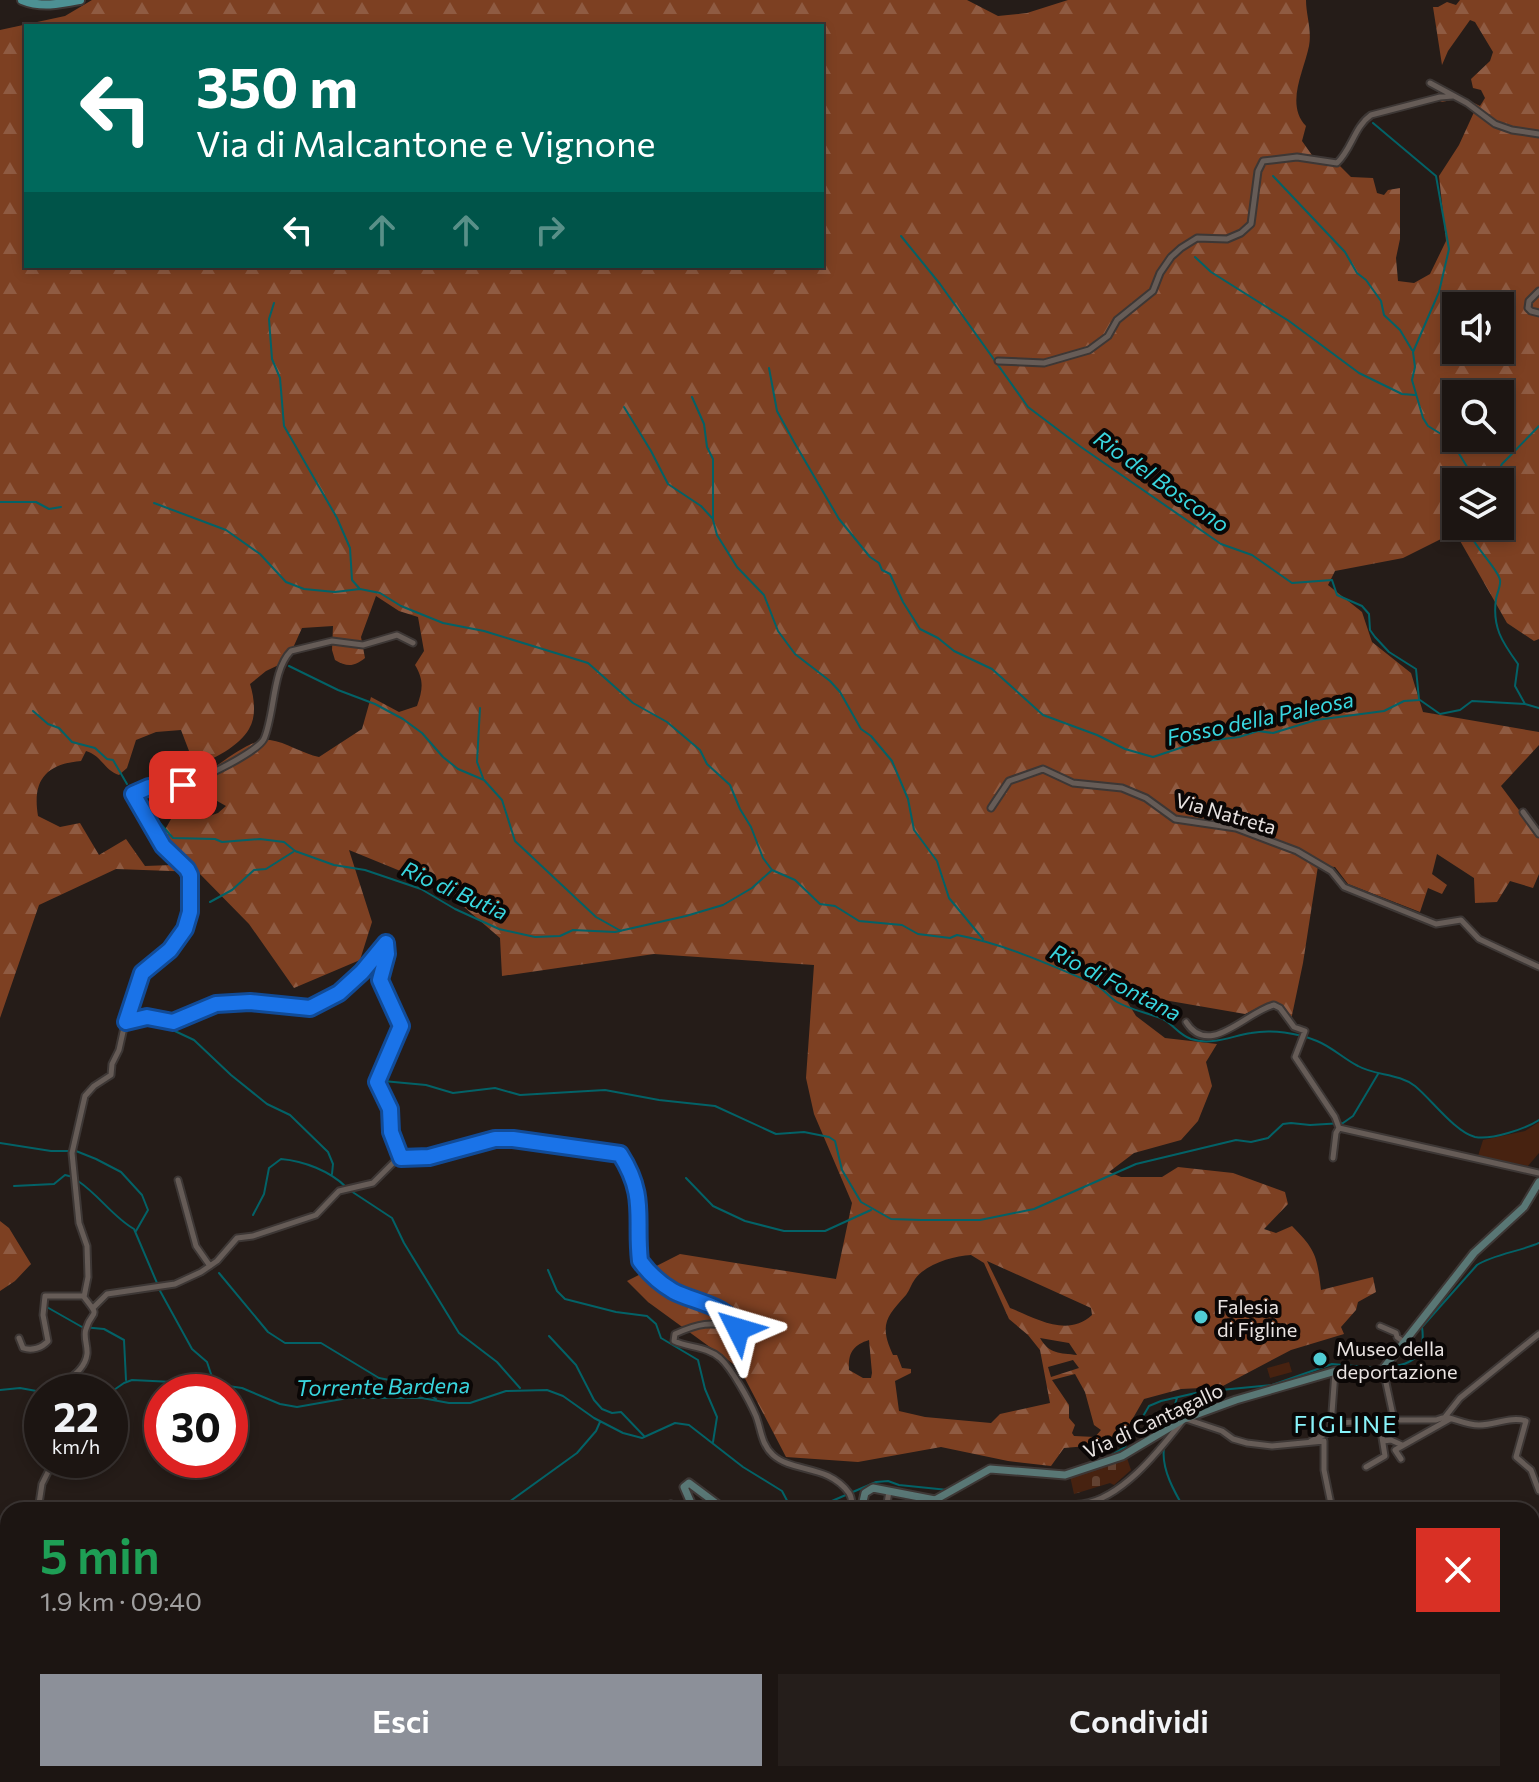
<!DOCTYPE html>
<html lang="it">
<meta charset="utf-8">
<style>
:root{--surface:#1c1512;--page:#251e1b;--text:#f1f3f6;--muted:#a09f9f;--line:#3a3432;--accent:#8c9099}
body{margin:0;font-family:Commissioner,sans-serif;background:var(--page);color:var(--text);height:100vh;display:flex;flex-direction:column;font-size:30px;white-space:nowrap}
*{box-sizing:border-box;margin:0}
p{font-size:26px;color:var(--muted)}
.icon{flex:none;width:44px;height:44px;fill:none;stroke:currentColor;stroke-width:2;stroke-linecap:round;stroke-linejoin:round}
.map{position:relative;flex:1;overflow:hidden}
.panel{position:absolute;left:0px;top:1502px;width:1540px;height:280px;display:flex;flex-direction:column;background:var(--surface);border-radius:24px 24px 0 0;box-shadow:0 4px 12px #0003,0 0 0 2px var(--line)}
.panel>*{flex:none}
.top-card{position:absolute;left:24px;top:24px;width:800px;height:244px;border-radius:0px;box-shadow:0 4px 12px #0003,0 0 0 2px var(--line);background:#00695c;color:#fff;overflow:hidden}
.controls{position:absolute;left:1442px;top:292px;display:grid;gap:16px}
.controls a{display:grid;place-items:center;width:72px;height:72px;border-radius:0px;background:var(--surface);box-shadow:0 4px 12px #0003,0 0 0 2px var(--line);font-size:40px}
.speed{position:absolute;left:24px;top:1374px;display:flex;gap:16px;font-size:40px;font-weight:700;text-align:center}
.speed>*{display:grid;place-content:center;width:104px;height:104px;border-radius:50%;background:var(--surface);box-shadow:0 4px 12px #0003,0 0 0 2px var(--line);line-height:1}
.speed small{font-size:20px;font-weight:400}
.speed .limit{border:12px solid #d22;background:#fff;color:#111}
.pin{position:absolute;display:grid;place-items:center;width:68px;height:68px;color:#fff;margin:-34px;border-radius:16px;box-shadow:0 4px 12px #0006}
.me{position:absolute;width:88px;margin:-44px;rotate:310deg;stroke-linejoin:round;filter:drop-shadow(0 0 6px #0008)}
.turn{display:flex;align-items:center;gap:28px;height:168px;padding:0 40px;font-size:36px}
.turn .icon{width:104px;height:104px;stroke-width:2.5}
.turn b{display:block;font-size:56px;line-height:68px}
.lanes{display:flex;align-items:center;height:76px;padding:0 40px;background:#0003;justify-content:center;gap:40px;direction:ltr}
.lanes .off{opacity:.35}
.round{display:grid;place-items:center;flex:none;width:84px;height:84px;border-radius:0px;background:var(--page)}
.head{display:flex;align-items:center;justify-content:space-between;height:136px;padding:0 40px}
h1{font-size:48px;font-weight:600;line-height:60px;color:#1e9e55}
.action{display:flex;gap:16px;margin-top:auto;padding:16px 40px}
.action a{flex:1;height:92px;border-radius:0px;background:var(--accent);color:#fff;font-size:32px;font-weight:600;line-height:92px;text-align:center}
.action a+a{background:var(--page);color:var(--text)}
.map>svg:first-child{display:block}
.forest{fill:url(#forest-firs);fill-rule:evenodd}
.cemetery{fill:url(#cemetery-stones)}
.park{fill:#472210}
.water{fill:url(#water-ripples)}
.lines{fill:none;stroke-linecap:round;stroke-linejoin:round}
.stream{stroke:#036267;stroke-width:2}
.street-casing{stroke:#3d3735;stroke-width:9}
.secondary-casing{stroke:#3d3735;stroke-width:11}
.primary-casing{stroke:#3d3735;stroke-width:12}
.street{stroke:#665c57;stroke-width:5}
.secondary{stroke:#597775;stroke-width:7}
.primary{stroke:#4d9194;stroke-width:8}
.route-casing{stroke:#114b97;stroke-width:20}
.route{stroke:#1a73e8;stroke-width:14}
.poi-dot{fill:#51ccd4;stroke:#0b0706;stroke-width:3}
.labels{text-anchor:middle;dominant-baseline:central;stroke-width:8;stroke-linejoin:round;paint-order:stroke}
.street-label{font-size:20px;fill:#e9e3e1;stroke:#0b0706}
.poi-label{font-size:20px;fill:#e9e3e1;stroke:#0b0706;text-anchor:start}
.water-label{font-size:22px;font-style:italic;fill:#39d6df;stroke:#0b0706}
.quarter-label{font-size:24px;letter-spacing:2px;fill:#88f3fa;stroke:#0b0706}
</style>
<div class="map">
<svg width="1539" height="1782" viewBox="0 0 1539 1782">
<defs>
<pattern id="forest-firs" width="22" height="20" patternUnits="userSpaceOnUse" patternTransform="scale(2)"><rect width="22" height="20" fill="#7d4022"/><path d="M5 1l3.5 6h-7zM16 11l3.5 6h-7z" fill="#8f5b42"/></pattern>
<pattern id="cemetery-stones" width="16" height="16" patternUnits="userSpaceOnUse" patternTransform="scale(2)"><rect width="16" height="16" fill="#472210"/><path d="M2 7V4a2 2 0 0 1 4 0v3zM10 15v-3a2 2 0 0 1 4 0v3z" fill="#624232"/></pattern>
<pattern id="water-ripples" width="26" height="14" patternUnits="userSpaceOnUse" patternTransform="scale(2)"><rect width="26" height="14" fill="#036267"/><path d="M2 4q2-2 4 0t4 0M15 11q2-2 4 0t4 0" fill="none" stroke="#28787c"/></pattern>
</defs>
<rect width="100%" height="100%" fill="#251c18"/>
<path class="forest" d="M92,0H967L998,16L1027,13L1068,0H1306C1306,15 1312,30 1309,46C1304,71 1285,104 1306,126L1302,141L1314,158C1361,166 1340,135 1367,116C1387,102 1423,111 1439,92L1434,87H1442L1480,106L1485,98L1481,90L1473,88L1471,79L1490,61L1493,52L1475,22L1470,20L1448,51L1442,65L1433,7H1438L1447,2L1456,5L1460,0H1539V639L1534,641L1507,623L1455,532L1403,558L1335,571L1328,585L1362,612L1372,642L1411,673L1423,712L1539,732V745L1501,786L1539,837V874L1533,888L1510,881L1497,902L1475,903L1474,878L1437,854L1432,874L1447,885L1442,894L1428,888L1420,912L1348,884L1335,867L1318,866L1303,963L1291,1020L1282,1006L1266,1004L1245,1014L1164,1000L1109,979L1100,985L1111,995L1125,998L1136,1016L1165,1038L1217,1044L1206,1062L1212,1086L1198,1121L1181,1140L1134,1153L1109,1172L1121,1177H1162L1178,1167L1233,1173L1285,1192L1288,1204L1264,1229L1276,1233L1292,1226C1316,1250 1317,1256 1321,1290L1373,1277L1376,1292L1358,1302L1356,1310L1341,1327L1344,1334L1291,1350L1221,1387L1181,1389L1144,1399L1125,1432L1111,1444L1064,1448L1051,1466L1008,1461L941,1447L858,1462L786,1457L740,1369L648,1302L627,1281L680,1254L836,1279L852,1203L814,1114L806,1078L814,965L654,954L502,976L500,938L442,888L349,850L372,922L360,960L294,988L249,924L198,872L116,869L39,905L0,1018V30L65,16ZM26,26H822V266H26ZM1456,99L1475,110L1459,145L1439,176L1446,241L1430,274L1414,283L1398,281L1396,258L1400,239V188L1388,190L1384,195L1377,193L1373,178L1351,177L1339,165C1351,150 1355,131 1368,118L1438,100L1442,102ZM1456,306H1500V350H1456ZM1456,394H1500V438H1456ZM1456,482H1500V526H1456ZM376,596L399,611L418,617L424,651L415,665C424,680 423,689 417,706L399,712L371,697L362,729L319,757C303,754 286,742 270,740C249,739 224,762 207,772L203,793L226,806L218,813L201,819L192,807L175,812L162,835L172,865L145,866L126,839L99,855L80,823L60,827L38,816C32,780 46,764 81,761L86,751C101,755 105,771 119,775L127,768L136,740L156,732L181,730L194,764C212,762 240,745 249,729C257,716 254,697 250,684L266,671L287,661L302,628L333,626L332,650L335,660C347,667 354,667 365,658L361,637ZM971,1255L984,1263L1009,1319L1028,1335L1040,1350L1050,1403L1000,1414L991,1423L925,1417L899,1411L895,1381L911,1373V1369L902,1368L897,1355H893C879,1325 886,1317 906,1295C910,1290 911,1284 915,1279C926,1264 953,1256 971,1255ZM987,1261L1091,1308L1092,1315C1067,1338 1036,1318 1010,1308ZM1040,1338L1069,1343L1077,1355C1060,1353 1049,1354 1040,1338ZM869,1340L872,1373L871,1378H863L849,1370C848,1353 853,1345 869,1340ZM1073,1360L1079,1368L1051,1377L1048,1367ZM1075,1374L1085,1392L1094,1425L1101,1430L1095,1437L1074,1436L1072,1433L1075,1425L1069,1418V1405L1052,1380Z
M0,1221L9,1228L31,1264L15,1281L0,1291Z
M1532,1519L1539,1521V1616L1532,1615Z
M1532,1770L1539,1774V1782H1174L1173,1774H1532Z
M106,1774H317L320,1782H83Z
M780,1774H902L903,1782H779Z
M976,1774H1028L1032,1782H978Z"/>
<path class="cemetery" d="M1124,1457L1127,1458L1131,1470L1114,1485L1110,1483L1074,1494L1070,1476L1121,1461Z"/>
<path class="park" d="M1539,1122V1153L1528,1166L1478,1156L1483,1140L1525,1131Z
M1289,1362L1292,1372L1270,1378L1267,1368Z"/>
<path class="water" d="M332,1774H402L403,1782H336Z"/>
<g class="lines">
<path class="stream" d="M1373,123L1436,176L1449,249L1439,292L1413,352L1415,367L1412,380L1423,418L1428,426L1446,437L1458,452L1469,470L1471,482
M1273,176L1345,252L1357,273L1366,280L1381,301L1384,315L1400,330L1412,350
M901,236L940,284L1028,407L1081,447L1221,544L1252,555L1292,583L1332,580L1337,595L1362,606L1369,614L1370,630L1375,637L1389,652L1416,669L1419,699
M1195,257L1211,272L1289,321L1359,373L1402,394L1415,395
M274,303L269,319L272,359L280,378L284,426L337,518L350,548L352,580L359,588
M769,368L777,411L794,442L839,519L870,557L879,563L882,570L890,574L903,602L920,629L938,638L954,651L992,669L1043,715L1097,735L1125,749L1153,757L1198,742L1239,737L1258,731L1273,733L1316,720L1384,711L1404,701L1419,700
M692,397L704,424L707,447L713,459V520L717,535L737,567L764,595L778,631L795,654L830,681L840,692L861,729L871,736L892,761L908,799L914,830L937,861L949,898L983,939
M624,407L651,451L668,484L701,506L713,519
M1493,482L1502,464L1539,426
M0,502H36L49,509L61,507
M154,503L226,530L260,554L286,582L304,589L335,592L360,589L380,593L401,606L443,623L484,631L588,663L633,703L667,722L700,750L707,764L730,785L740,809L751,827L763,858L772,870L795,880L820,904L835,906L859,921L902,925L918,934L950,938L957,935C1005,944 1050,965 1093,983C1102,987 1109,997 1117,1002C1131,1010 1148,1013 1163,1019C1174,1025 1178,1034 1191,1039C1211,1046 1232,1036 1251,1033C1271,1029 1298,1033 1317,1041C1332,1047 1344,1059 1358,1066C1376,1076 1398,1073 1415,1086C1431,1099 1455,1132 1475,1137C1492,1140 1525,1129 1539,1120
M1467,526C1472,546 1498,568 1500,580C1501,586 1497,593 1496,599C1492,627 1502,642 1518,664L1515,686L1525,704
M289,666L338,690L375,704L403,719L422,733L443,757L458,769L484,780L502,800L515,841L596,917L621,931
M1420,700L1440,714L1460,710L1472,701L1525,704L1539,708
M480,708L477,762L483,778
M33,711L48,724L59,728L72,742L95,748L107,759L113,760L127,784
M138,798L173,838L215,839L222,842L260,839L284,842L295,851L334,865L365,870L421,889L455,909L499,929L535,937L560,936L573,930L615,932L686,916L723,905L752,888L772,870
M210,902L232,890L254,870L266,869L293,852
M162,1025L194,1040L231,1075L267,1104L290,1115L328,1152L333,1164L332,1174
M383,1081L426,1085L453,1093L495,1088L520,1095L605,1090L659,1100L715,1106L776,1134L804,1132L829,1137L835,1141L842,1170L861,1202L891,1219L921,1220H980L1034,1209L1136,1164L1236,1140L1251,1142L1268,1138L1283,1124L1291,1123L1310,1125L1343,1123L1353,1116L1378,1074
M0,1143L51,1151H76L96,1159L121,1172L142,1195L148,1210L136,1231
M686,1178L713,1206L745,1221L784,1231H825L871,1210
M78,1181C99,1195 113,1217 134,1229L157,1283
M14,1186L54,1184L65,1175L73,1177
M351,1191L392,1218L404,1243L459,1333L497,1362L520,1388
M253,1215L264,1194L269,1168L281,1159C304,1161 330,1171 346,1187
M548,1270L557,1291L565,1299L616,1312L647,1316L656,1324L661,1338L698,1360L705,1389L717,1417L713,1442
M219,1273L268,1332L285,1343H321L379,1378L410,1384L436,1399
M159,1289L192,1349L207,1362L214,1383
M45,1306L82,1327L104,1329L124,1340L126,1380
M549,1336L576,1365L594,1400L602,1409L612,1413L621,1412L644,1436
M1387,1367C1414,1365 1426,1355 1422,1327L1477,1265C1492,1255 1521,1251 1539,1243
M0,1390L20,1388L42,1392
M75,1392L97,1389L111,1392L124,1383L132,1380L214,1384L242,1388L280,1404L297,1407L348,1398H422L449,1403H470L506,1391L547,1390L563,1396L594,1418L623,1433L642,1438L675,1423L689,1425L743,1467L782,1491L792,1510
M1168,1426L1177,1398
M1164,1448C1161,1469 1175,1493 1185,1510
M1108,1457L1125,1447L1149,1406L1161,1401L1200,1392L1272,1385L1332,1364L1377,1368
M991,1466L1029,1469
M498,1510L577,1453L596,1431L600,1422
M811,1510L876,1482L888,1481L899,1485L948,1490
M925,1510L932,1502
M0,1560L8,1562
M0,1724L8,1725
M181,1774L194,1782
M430,1774L436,1782
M849,1774L850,1782
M474,1777L477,1774
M328,1782L333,1778
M779,1782L790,1774
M1186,1782V1774"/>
<g class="street-casing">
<path id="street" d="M1430,83L1467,103L1495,124L1512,130L1539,134
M1539,291L1529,301L1528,308L1531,311L1539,313
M998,361L1044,363L1089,350L1108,336L1117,320L1153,291L1160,273L1171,257L1181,248L1197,238L1227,239L1241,233L1251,224L1258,171L1263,161L1297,157L1337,163C1352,149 1354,127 1371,115L1440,97L1453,96
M991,808L1009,781L1043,769L1073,783L1122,788L1146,798L1175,819L1236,828L1297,851L1331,871L1344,887L1436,924L1461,920L1479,939L1539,967
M1523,812L1539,834
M386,943L387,954L380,980L401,1026L377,1082L390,1109L394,1142L401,1158
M126,1022L147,1017L173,1022L220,1004L250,1002L310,1008L339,993L362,972L386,943
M1186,1022C1209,1059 1247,1011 1274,1005L1280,1008L1294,1027L1305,1031L1295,1057L1335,1117L1339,1128L1336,1133L1333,1158
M1339,1128L1539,1173
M178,1180L196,1246L210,1266
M94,1307L107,1294L175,1284L201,1272L217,1261L237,1238L253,1236L316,1215L339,1191L373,1183L393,1163L401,1158L429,1157L495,1139H513L620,1154C646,1193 636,1219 640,1261L670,1289L716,1308L738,1326L735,1329C712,1320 697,1324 675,1334L674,1341C689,1348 706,1346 720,1358C732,1369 749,1400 756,1416C761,1429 761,1444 773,1455C793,1473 828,1464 849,1493C853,1499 851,1504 853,1510
M1380,1326L1396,1333L1397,1337L1404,1342
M19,1338L23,1348C32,1351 42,1348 48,1341L43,1315L45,1296H84
M54,1392C65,1380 85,1372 87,1354C88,1346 83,1336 86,1329C92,1308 102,1320 84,1297L88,1277L87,1246L79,1223L72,1153L85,1096L94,1086L111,1075L112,1064L119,1050L127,1014L142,973L164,958L185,929L190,912L187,869L163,846L133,794L149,787C152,788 157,791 160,791C178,792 256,754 264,739C275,714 272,670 291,651L332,641L363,645L397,635L413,643
M1446,1417C1457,1420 1468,1425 1479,1425C1495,1425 1511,1416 1526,1421L1516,1457L1531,1470L1539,1491
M1186,1419L1222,1431L1233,1439L1247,1443L1272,1446L1324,1441V1470L1332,1509
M1394,1420H1436L1445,1417L1460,1398L1539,1334
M1332,1423L1356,1422L1380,1425
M1380,1425L1394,1420L1383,1369
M1311,1441L1328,1433L1331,1426L1335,1372
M1383,1441L1391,1440L1402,1445
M1401,1459L1395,1450L1450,1419
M1366,1467L1385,1456L1380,1425
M38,1510L42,1484L54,1460
M886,1510L889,1491
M983,1510C1017,1501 1048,1508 1082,1504C1121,1499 1158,1452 1181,1423
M8,1608V1611
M0,1651L8,1653
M434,1774L442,1782"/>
</g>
<g class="secondary-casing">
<path id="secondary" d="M589,1510L596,1506L621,1510
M667,1510L671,1505L680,1510
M694,1510L684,1487L689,1483L725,1510
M861,1510L865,1493L873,1488L935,1500L990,1469L1065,1475L1122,1456L1184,1419L1236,1400L1336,1371L1372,1372L1383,1369L1474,1253L1524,1207L1539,1182
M0,1707L8,1704"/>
</g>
<g class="primary-casing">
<path id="primary" d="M22,0C41,8 60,4 80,0"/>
</g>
<use href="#street" class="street"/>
<use href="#secondary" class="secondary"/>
<use href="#primary" class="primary"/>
</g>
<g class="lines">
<g class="route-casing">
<path id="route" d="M183,785L162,791L149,787L133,794L163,846L187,869L190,875V912L185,929L170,950L142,973L126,1022L147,1017L173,1022L216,1004L250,1002L310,1008L339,993L362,972L386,943L387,954L380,980L401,1026L377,1082L390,1109L391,1132L401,1158L429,1157L495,1139H513L620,1154C647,1196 635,1218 640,1261C648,1272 661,1284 673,1291C693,1302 729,1305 738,1329"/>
</g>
<use href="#route" class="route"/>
</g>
<g class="poi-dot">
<circle cx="1201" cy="1317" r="8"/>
<circle cx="1320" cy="1359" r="8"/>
</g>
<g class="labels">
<g class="street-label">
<text transform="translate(1226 813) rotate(16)">Via Natreta</text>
<text transform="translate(1153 1420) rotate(-25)">Via di Cantagallo</text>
</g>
<g class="poi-label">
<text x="1217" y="1306">Falesia<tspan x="1217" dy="23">di Figline</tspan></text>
<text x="1336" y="1348">Museo della<tspan x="1336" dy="23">deportazione</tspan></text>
</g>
<g class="water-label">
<text transform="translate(1162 481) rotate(35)">Rio del Boscono</text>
<text transform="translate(1260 718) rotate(-12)">Fosso della Paleosa</text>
<text transform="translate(455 890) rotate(24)">Rio di Butia</text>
<text transform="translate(1116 982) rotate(27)">Rio di Fontana</text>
<text transform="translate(383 1386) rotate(-1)">Torrente Bardena</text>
</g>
<g class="quarter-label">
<text x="1346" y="1423">FIGLINE</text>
</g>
</g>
</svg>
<div class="controls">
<a><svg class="icon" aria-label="sound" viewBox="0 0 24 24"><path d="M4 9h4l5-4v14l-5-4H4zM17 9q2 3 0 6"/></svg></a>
<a><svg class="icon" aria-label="search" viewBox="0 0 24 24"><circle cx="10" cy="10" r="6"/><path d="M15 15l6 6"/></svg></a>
<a><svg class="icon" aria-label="layers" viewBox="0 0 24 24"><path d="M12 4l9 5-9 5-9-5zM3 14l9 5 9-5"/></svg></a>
</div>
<div class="speed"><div>22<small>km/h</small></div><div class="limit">30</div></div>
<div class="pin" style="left:183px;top:785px;background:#d93025"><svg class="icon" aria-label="arrive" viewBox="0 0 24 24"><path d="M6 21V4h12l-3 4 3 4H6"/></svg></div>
<svg class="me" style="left:738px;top:1329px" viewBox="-20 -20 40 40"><path d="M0-17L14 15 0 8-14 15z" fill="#1a73e8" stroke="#fff" stroke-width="4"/></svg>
<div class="top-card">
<div class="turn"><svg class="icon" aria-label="left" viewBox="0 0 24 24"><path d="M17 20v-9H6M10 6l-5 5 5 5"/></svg><div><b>350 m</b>Via di Malcantone e Vignone</div></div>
<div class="lanes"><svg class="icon" aria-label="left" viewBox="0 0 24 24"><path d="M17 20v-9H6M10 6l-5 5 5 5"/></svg><svg class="icon off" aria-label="ahead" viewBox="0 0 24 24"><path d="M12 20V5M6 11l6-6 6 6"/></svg><svg class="icon off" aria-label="ahead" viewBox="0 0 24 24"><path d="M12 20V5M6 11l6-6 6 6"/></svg><svg class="icon off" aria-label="right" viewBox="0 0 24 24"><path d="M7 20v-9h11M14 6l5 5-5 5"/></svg></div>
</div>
<section class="panel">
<div class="head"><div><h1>5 min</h1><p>1.9 km · 09:40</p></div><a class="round" style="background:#d93025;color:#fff"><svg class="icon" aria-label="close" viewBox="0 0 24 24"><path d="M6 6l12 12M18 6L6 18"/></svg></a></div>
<div class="action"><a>Esci</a><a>Condividi</a></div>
</section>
</div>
